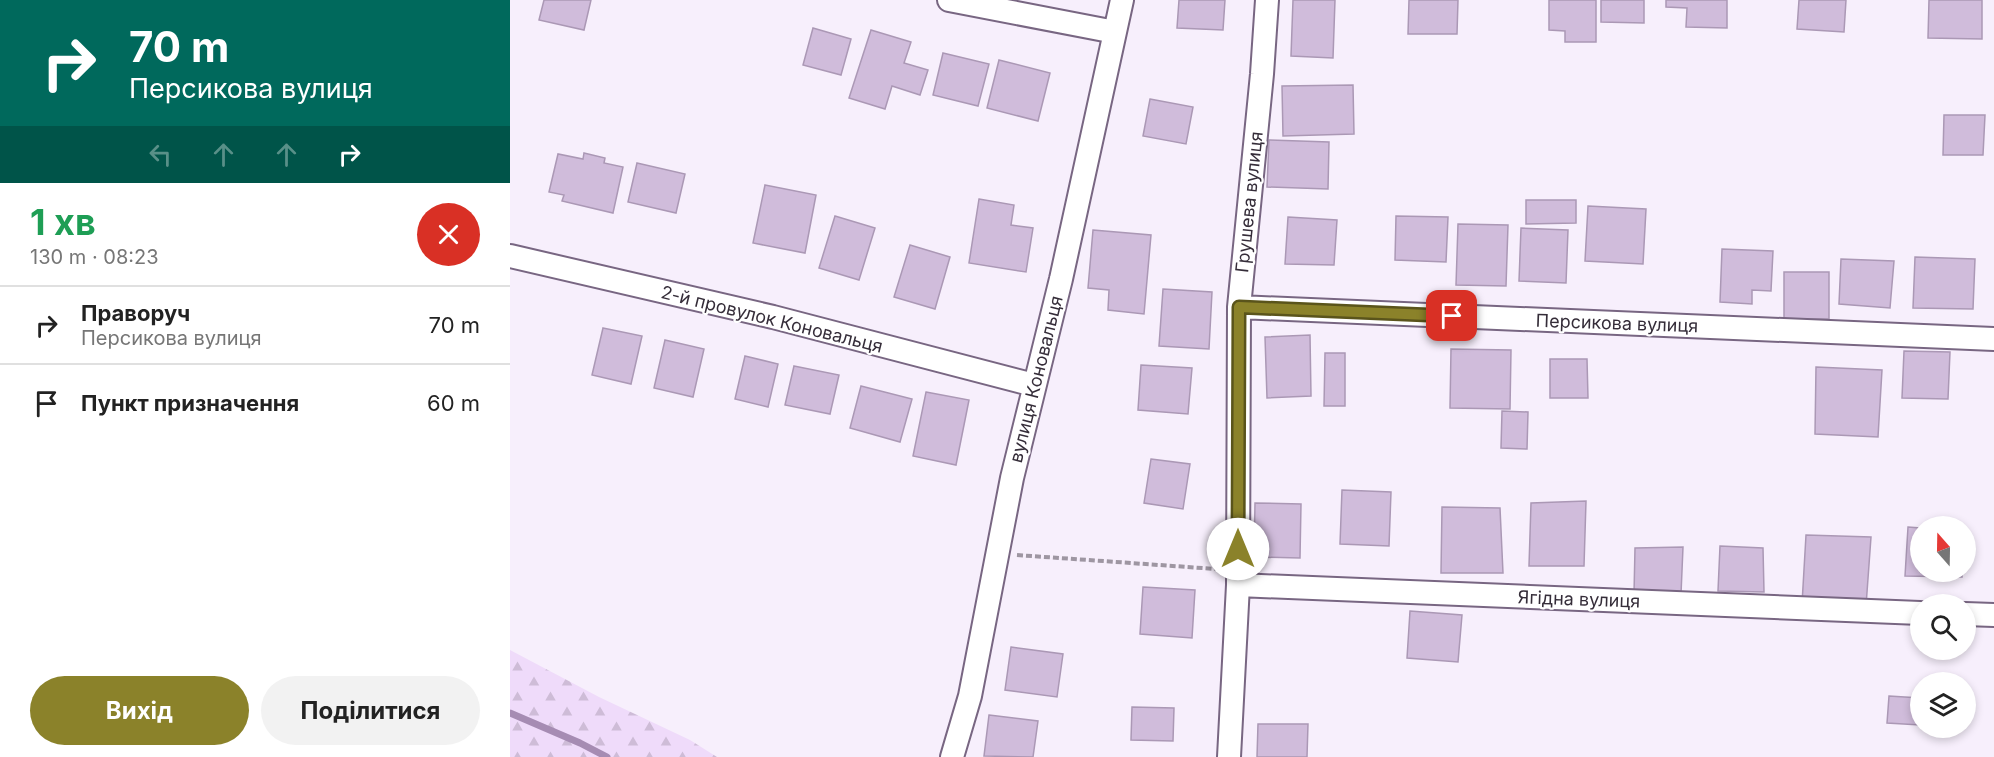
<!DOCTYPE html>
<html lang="uk">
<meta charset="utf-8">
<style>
:root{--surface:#fff;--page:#f2f2f2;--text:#222;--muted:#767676;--line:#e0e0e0;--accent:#8b822a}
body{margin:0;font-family:Inter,sans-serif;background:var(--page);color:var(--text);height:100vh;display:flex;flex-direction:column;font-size:22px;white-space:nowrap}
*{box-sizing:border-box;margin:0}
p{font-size:20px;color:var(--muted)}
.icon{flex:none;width:33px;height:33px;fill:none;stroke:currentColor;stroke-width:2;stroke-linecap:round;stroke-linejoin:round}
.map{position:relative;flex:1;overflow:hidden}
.sheet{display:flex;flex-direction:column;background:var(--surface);width:510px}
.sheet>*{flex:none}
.guide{background:#00695c;color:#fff;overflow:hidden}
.needle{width:39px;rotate:340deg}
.buttons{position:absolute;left:1400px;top:516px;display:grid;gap:12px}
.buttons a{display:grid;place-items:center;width:66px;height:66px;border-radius:50%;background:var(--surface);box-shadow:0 3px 9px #0003;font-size:30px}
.pin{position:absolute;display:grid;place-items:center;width:51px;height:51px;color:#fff;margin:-26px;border-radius:12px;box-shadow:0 3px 9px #0006}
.me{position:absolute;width:66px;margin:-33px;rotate:0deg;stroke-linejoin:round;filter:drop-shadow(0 0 4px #0008)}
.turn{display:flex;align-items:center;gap:21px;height:126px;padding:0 30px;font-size:27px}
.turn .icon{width:78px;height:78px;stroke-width:2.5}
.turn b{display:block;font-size:42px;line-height:51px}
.lanes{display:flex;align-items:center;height:57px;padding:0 30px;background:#0003;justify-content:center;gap:30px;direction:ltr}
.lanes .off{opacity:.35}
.round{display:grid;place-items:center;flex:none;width:63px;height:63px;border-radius:32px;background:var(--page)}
.overview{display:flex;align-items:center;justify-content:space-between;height:102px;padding:0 30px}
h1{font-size:36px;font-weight:700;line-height:45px;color:#1e9e55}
.button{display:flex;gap:12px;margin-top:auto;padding:12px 30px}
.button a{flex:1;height:69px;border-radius:36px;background:var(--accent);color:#fff;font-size:24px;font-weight:700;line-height:69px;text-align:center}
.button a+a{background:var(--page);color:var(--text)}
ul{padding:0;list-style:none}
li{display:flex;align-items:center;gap:18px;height:78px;padding:0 30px;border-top:2px solid var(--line)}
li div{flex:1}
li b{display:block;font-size:22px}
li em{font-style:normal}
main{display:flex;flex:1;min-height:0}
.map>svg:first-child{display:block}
.forest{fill:url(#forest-firs)}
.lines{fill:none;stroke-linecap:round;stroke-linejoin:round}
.stream{stroke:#a68cb3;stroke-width:7}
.building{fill:#d0bcdb;stroke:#ab98b5;stroke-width:1.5}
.street-casing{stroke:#786682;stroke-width:26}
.path{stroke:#9e96a2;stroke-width:4;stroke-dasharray:6 3;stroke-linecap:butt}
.street{stroke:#fff;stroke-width:22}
.route-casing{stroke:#5a541b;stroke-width:15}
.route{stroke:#8b822a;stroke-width:10}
.labels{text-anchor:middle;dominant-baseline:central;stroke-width:4.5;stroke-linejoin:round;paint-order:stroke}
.street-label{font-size:18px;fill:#352d39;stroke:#fff}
</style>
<main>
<section class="sheet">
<div class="guide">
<div class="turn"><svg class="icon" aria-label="right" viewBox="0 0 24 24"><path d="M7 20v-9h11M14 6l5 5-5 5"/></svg><div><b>70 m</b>Персикова вулиця</div></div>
<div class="lanes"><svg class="icon off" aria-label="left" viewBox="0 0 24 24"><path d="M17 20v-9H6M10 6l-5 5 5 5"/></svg><svg class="icon off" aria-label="ahead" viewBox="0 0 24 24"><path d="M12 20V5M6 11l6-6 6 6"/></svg><svg class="icon off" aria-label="ahead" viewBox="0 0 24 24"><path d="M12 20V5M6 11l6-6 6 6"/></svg><svg class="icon" aria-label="right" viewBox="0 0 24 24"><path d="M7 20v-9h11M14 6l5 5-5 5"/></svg></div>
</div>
<div class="overview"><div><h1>1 хв</h1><p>130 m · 08:23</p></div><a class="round" style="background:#d93025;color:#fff"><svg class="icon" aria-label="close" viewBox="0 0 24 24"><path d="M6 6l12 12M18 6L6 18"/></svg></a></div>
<ul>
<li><svg class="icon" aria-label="right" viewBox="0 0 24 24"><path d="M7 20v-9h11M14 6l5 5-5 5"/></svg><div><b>Праворуч</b><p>Персикова вулиця</p></div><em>70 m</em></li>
<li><svg class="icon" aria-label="arrive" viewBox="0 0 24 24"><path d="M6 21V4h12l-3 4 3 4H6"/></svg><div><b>Пункт призначення</b></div><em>60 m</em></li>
</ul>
<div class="button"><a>Вихід</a><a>Поділитися</a></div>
</section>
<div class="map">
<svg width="1484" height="757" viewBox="0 0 1484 757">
<defs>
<pattern id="forest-firs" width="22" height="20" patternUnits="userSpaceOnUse" patternTransform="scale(1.5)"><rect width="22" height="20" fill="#efdbfa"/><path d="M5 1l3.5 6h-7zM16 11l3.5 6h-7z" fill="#cebcd7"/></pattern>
</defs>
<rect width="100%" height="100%" fill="#f7effc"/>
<path class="forest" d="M0,650L89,697L180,740L207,757H0Z"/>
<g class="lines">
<path class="stream" d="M0,713L70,743L97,757"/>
</g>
<path class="building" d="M34,0H81L74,30L29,20Z
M669,0H715L713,30L667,28Z
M783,0H825L823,58L781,56Z
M899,0H948L947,34H898Z
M1039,0H1086V42H1055V31L1039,30Z
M1091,0H1134V23L1091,22Z
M1156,0H1217V28L1176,27L1177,8L1156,7Z
M1289,0H1336L1334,32L1287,29Z
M1419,0H1472V39L1418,38Z
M303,28L341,39L331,75L293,65Z
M361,30L401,42L394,63L418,70L410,95L382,86L375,109L339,98Z
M433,53L479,64L468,106L423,95Z
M489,60L540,73L528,121L477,108Z
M843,85L844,134L773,136L772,86Z
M640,99L683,107L676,144L633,136Z
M1434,115H1475L1473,155H1433Z
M759,140L819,142L818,189L757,187Z
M74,153L95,158L94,163L113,167L103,213L52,201L54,195L39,192L48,154L73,159Z
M127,163L175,174L166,213L118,202Z
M255,185L306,195L295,253L243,243Z
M469,199L504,205L501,225L523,228L516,272L459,263Z
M1016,200H1066V223L1016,224Z
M1078,206L1136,209L1133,264L1075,261Z
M325,216L365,228L349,280L309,268Z
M886,216L938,217L936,262L885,260Z
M778,217L827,220L824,265L775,264Z
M948,224L998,225L996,286L946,285Z
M1011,228L1058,230L1056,283L1009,281Z
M583,230L641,235L634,314L598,310L599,290L578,288Z
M400,245L440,257L425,309L384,297Z
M1212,249L1263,251L1261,291L1242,290V304L1210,302Z
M1405,257L1465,259L1463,309L1403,308Z
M1331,259L1384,261L1380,308L1329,304Z
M1274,272H1319V319H1274Z
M653,289L702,292L699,349L649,346Z
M93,328L132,336L121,384L82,375Z
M800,335L801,396L757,398L755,337Z
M155,340L194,349L183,397L144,388Z
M941,349L1001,350L1000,409L940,408Z
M1394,351L1440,352L1438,399L1392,398Z
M815,353H835V406H814Z
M235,356L268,364L258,407L225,399Z
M1040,359H1077L1078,398H1040Z
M631,365L682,368L678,414L628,410Z
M284,366L329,375L320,414L275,405Z
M1306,367L1372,370L1368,437L1305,434Z
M351,386L402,399L390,442L340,428Z
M416,392L459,400L446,465L403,456Z
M992,411L1018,412L1017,449L991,448Z
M641,459L680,464L673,509L634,503Z
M832,490L881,492L879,546L830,544Z
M1076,501L1074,566H1019L1021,503Z
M745,503L791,504L790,558L744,557Z
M932,507L990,508L993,573H931Z
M1398,527L1410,528V572H1452V577L1395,576Z
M1296,535L1361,537L1356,606L1292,604Z
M1210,546L1253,548L1254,592L1208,591Z
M1173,547L1171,594H1124L1125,548Z
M633,587L685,590L682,638L630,634Z
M900,611L952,615L948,662L897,658Z
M501,647L553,654L547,697L495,690Z
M1379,696L1410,698V725L1377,723Z
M622,707L664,708L663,741L621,740Z
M479,715L528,721L523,757L474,756Z
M748,724H798L797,757H747Z"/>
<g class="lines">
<g class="street-casing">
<path id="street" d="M439,0L605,32
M0,256L263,317L524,385
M729,307L1484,339
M728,585L1410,613
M1455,614L1484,615
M442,757L460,696L502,478L551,279L612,0
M719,757L728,585L729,307L752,74L757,0"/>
</g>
<path class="path" d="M507,555L706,569"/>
<use href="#street" class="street"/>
</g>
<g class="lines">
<g class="route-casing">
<path id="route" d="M728,549L729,307L942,316"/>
</g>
<use href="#route" class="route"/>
</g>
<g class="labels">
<g class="street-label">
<text transform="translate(739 202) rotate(-84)">Грушева вулиця</text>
<text transform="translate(262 319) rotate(14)">2-й провулок Коновальця</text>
<text transform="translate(1107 323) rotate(2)">Персикова вулиця</text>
<text transform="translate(526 379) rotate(-76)">вулиця Коновальця</text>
<text transform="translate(1069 599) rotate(2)">Ягідна вулиця</text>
</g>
</g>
</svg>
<div class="buttons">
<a><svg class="needle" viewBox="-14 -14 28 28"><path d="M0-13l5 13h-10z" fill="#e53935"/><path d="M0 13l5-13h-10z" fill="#767676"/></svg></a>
<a><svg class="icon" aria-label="search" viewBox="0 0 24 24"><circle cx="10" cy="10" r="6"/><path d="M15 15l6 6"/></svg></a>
<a><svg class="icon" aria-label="layers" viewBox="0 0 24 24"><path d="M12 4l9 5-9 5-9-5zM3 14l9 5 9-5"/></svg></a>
</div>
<div class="pin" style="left:942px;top:316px;background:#d93025"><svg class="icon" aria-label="arrive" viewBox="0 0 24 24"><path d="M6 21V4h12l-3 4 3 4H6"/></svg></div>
<svg class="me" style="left:728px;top:549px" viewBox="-20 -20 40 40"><circle r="19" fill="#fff"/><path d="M0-13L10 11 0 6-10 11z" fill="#8b822a"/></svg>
</div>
</main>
